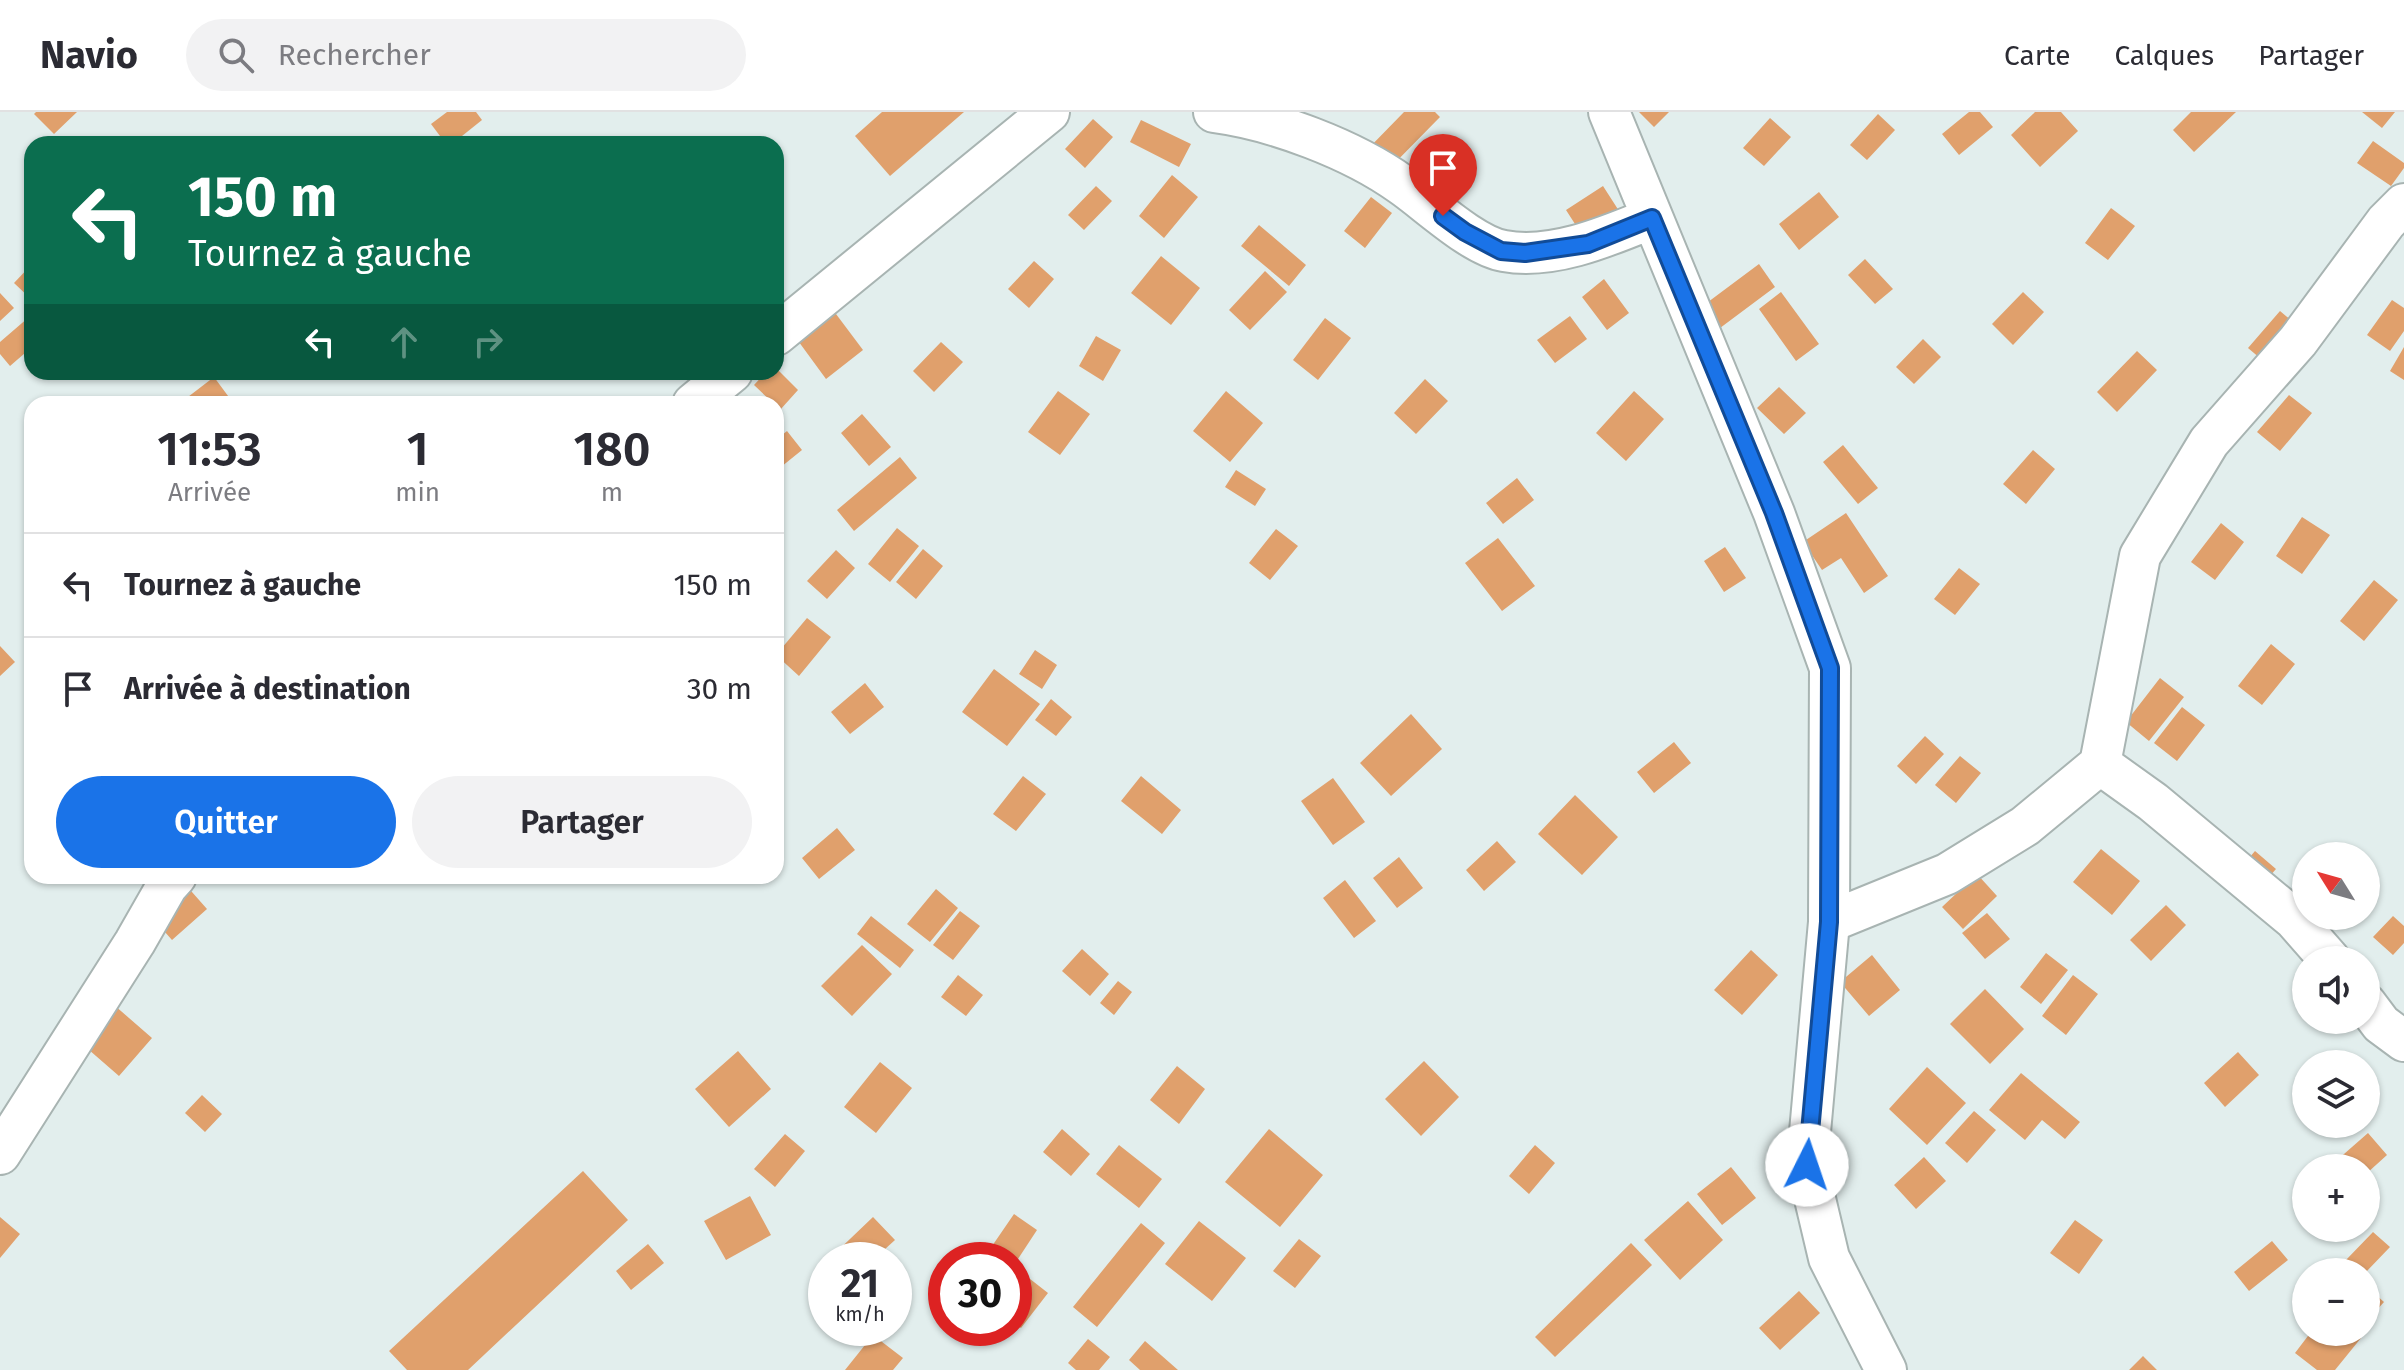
<!DOCTYPE html>
<html lang="fr">
<meta charset="utf-8">
<style>
:root{--surface:#fff;--page:#f2f2f3;--text:#2b2b33;--muted:#7c7c81;--line:#e1e1e2;--accent:#1a73e8}
body{margin:0;font-family:"Fira Sans",sans-serif;background:var(--page);color:var(--text);height:100vh;display:flex;flex-direction:column;font-size:30px;white-space:nowrap}
*{box-sizing:border-box;margin:0}
p{font-size:26px;color:var(--muted)}
.icon{flex:none;width:44px;height:44px;fill:none;stroke:currentColor;stroke-width:2;stroke-linecap:round;stroke-linejoin:round}
.map{position:relative;flex:1;overflow:hidden}
.drawer{position:absolute;left:24px;top:284px;width:760px;height:488px;display:flex;flex-direction:column;background:var(--surface);border-radius:24px;box-shadow:0 2px 6px #0004}
.drawer>*{flex:none}
.banner{position:absolute;left:24px;top:24px;width:760px;height:244px;border-radius:24px;box-shadow:0 2px 6px #0004;background:#0b6e4f;color:#fff;overflow:hidden}
.needle{width:52px;rotate:307deg}
.buttons{position:absolute;left:2292px;top:730px;display:grid;gap:16px}
.buttons a{display:grid;place-items:center;width:88px;height:88px;border-radius:50%;background:var(--surface);box-shadow:0 2px 6px #0004;font-size:40px}
.speed{position:absolute;left:808px;top:1130px;display:flex;gap:16px;font-size:40px;font-weight:700;text-align:center}
.speed>*{display:grid;place-content:center;width:104px;height:104px;border-radius:50%;background:var(--surface);box-shadow:0 2px 6px #0004;line-height:1}
.speed small{font-size:20px;font-weight:400}
.speed .limit{border:12px solid #d22;background:#fff;color:#111}
.pin{position:absolute;display:grid;place-items:center;width:68px;height:68px;color:#fff;margin:-82px -34px;border-radius:50% 50% 50% 0;rotate:-45deg;box-shadow:0 0 8px #0007}
.pin .icon{rotate:45deg}
.me{position:absolute;width:88px;margin:-44px;rotate:4deg;stroke-linejoin:round;filter:drop-shadow(0 0 6px #0008)}
.turn{display:flex;align-items:center;gap:28px;height:168px;padding:0 32px;font-size:36px}
.turn .icon{width:104px;height:104px;stroke-width:2.5}
.turn b{display:block;font-size:56px;line-height:68px}
.lanes{display:flex;align-items:center;height:76px;padding:0 32px;background:#0003;justify-content:center;gap:40px;direction:ltr}
.lanes .off{opacity:.35}
.eta{display:flex;justify-content:space-evenly;align-items:center;height:136px;text-align:center}
.eta b{font-size:48px;font-weight:600;line-height:56px}
.action{display:flex;gap:16px;margin-top:auto;padding:16px 32px}
.action a{flex:1;height:92px;border-radius:48px;background:var(--accent);color:#fff;font-size:32px;font-weight:600;line-height:92px;text-align:center}
.action a+a{background:var(--page);color:var(--text)}
ul{padding:0;list-style:none}
li{display:flex;align-items:center;gap:24px;height:104px;padding:0 32px;border-top:2px solid var(--line)}
li div{flex:1}
li b{display:block;font-size:30px}
li em{font-style:normal}
header{display:flex;align-items:center;gap:48px;box-sizing:border-box;height:112px;padding:0 40px;background:var(--surface);border-bottom:2px solid var(--line)}
header strong{font-size:38px}
nav{display:flex;gap:44px;margin-inline-start:auto;font-size:28px}
.search{width:560px;height:72px;background:var(--page);display:flex;align-items:center;gap:20px;box-sizing:border-box;padding:0 28px;border-radius:44px;color:var(--muted);font-size:30px}
.map>svg:first-child{display:block}
.building{fill:#e0a06c}
.lines{fill:none;stroke-linecap:round;stroke-linejoin:round}
.street-casing{stroke:#a8b4b2;stroke-width:44}
.street{stroke:#fff;stroke-width:40}
.route-casing{stroke:#114b97;stroke-width:20}
.route{stroke:#1a73e8;stroke-width:14}
</style>
<header>
<strong>Navio</strong>
<div class="search"><svg class="icon" aria-label="search" viewBox="0 0 24 24"><circle cx="10" cy="10" r="6"/><path d="M15 15l6 6"/></svg>Rechercher</div>
<nav><a>Carte</a><a>Calques</a><a>Partager</a></nav>
</header>
<div class="map">
<svg width="2404" height="1258" viewBox="0 0 2404 1258">
<rect width="100%" height="100%" fill="#e2eeed"/>
<path class="building" d="M36,0H77L54,22L34,2Z
M447,0H476L482,8L452,32H446L431,12Z
M882,0H964L890,64L855,24Z
M1404,0H1435L1440,5L1385,61L1364,41Z
M1639,0H1669L1654,15Z
M1969,0H1980L1993,15L1959,43L1942,22Z
M2035,0H2061L2078,19L2040,55L2011,23Z
M2191,0H2236L2194,40L2173,18Z
M2362,0H2395L2382,16Z
M1878,2L1895,18L1867,48L1850,33Z
M1770,6L1791,25L1764,54L1743,36Z
M1093,7L1113,25L1085,56L1065,37Z
M1141,8L1191,32L1179,55L1130,30Z
M2373,29L2404,51V56L2391,74L2357,51Z
M1172,63L1198,85L1164,126L1139,104Z
M1096,74L1112,89L1084,118L1068,103Z
M1603,74L1621,102L1584,126L1566,98Z
M1819,80L1839,105L1799,138L1779,112Z
M1371,85L1392,101L1365,136L1344,119Z
M2111,96L2135,114L2108,148L2085,131Z
M1259,113L1306,153L1289,174L1241,134Z
M1161,144L1200,176L1171,213L1131,181Z
M1865,147L1893,177L1875,192L1848,163Z
M1034,149L1054,167L1029,196L1008,177Z
M32,152V188L14,171Z
M1759,152L1775,175L1716,219L1700,196Z
M1265,159L1287,180L1250,218L1229,198Z
M1604,167L1629,201L1607,218L1582,185Z
M1781,180L1819,232L1796,249L1759,197Z
M2023,180L2044,200L2013,233L1992,212Z
M0,181L14,196L0,209Z
M2392,188L2404,196V219L2390,239L2367,223Z
M833,198L863,238L826,267L796,226Z
M2280,199L2311,225L2280,263L2248,236Z
M1570,204L1587,227L1555,251L1537,228Z
M29,205L32,208V235L10,254L0,242V230Z
M1325,206L1351,226L1318,268L1293,248Z
M1096,224L1121,238L1103,269L1079,254Z
M1923,227L1941,245L1914,272L1896,255Z
M941,230L963,250L934,280L913,259Z
M2404,235V268L2390,259Z
M2137,239L2157,258L2117,300L2097,280Z
M776,256L798,278L780,298L754,273L766,260H776Z
M214,265L234,292H187L184,288Z
M1425,267L1448,289L1416,322L1394,301Z
M1779,275L1806,301L1784,322L1757,296Z
M1058,279L1090,302L1060,343L1028,320Z
M1226,279L1263,311L1230,350L1193,319Z
M1634,279L1664,307L1626,349L1596,321Z
M2289,283L2312,301L2280,339L2257,320Z
M862,302L891,335L869,354L841,321Z
M787,319L802,338L776,359V328Z
M1843,333L1878,376L1858,392L1823,350Z
M2033,338L2055,357L2026,392L2003,372Z
M900,345L917,366L854,419L837,398Z
M1236,358L1266,377L1255,394L1225,375Z
M1517,366L1534,388L1503,412L1486,391Z
M1846,401L1888,464L1864,481L1841,446L1822,458L1803,430Z
M2302,405L2330,423L2302,462L2276,444Z
M2221,411L2244,430L2215,468L2191,450Z
M897,416L919,434L890,470L868,452Z
M1276,417L1298,434L1270,468L1249,451Z
M1498,426L1535,474L1502,499L1465,451Z
M1725,435L1746,466L1724,480L1704,449Z
M923,437L943,454L916,487L896,470Z
M836,438L855,456L827,487L807,469Z
M1959,456L1980,472L1955,503L1934,487Z
M2374,468L2398,488L2364,529L2340,509Z
M807,506L831,525L799,564L776,543Z
M2271,532L2295,552L2262,593L2238,574Z
M0,534L15,550L0,564Z
M1035,538L1057,553L1042,577L1019,562Z
M994,557L1040,592L1007,634L962,600Z
M2160,566L2184,585L2149,629L2126,610Z
M865,571L884,595L850,622L831,600Z
M1051,587L1072,605L1056,624L1035,608Z
M2182,595L2205,613L2177,649L2154,631Z
M1411,602L1442,637L1391,684L1360,651Z
M1925,624L1944,642L1916,672L1897,654Z
M1674,630L1691,651L1654,681L1637,660Z
M1960,644L1981,661L1956,691L1935,673Z
M1023,664L1046,682L1016,719L993,702Z
M1141,664L1181,698L1162,722L1121,689Z
M1333,666L1365,710L1333,733L1301,689Z
M1575,683L1618,725L1582,763L1538,722Z
M837,716L855,738L819,767L802,746Z
M1497,729L1516,750L1484,779L1466,758Z
M2101,737L2140,769L2112,803L2073,770Z
M2255,739L2276,757L2247,790L2227,772Z
M1399,745L1423,776L1397,796L1373,766Z
M1977,762L1997,784L1963,817L1942,795Z
M1345,768L1376,809L1354,826L1323,786Z
M184,771L207,797L172,828L149,802Z
M936,777L958,796L930,830L907,812Z
M2166,793L2186,813L2151,849L2130,828Z
M960,799L980,814L953,848L933,833Z
M1987,801L2010,827L1985,847L1962,821Z
M871,804L914,838L900,856L857,822Z
M2393,804L2404,814V831L2393,843L2373,825Z
M862,833L892,862L852,904L821,874Z
M1082,837L1109,862L1090,884L1062,859Z
M1751,838L1778,863L1742,903L1714,878Z
M2046,841L2068,858L2041,892L2020,875Z
M1872,843L1900,878L1869,904L1840,870Z
M958,863L983,883L966,904L941,885Z
M2073,863L2098,882L2066,923L2042,904Z
M1118,869L1132,880L1114,903L1100,891Z
M1985,877L2024,917L1990,952L1950,912Z
M106,886L152,926L119,964L73,924Z
M738,939L771,977L729,1015L695,977Z
M2238,940L2259,963L2225,995L2204,971Z
M1424,949L1459,985L1421,1024L1385,987Z
M880,950L912,976L876,1021L844,995Z
M1177,954L1205,977L1179,1012L1150,988Z
M1927,955L1966,991L1927,1033L1889,997Z
M2021,961L2080,1010L2065,1027L2042,1008L2025,1028L1989,998Z
M202,983L222,1002L205,1020L185,1001Z
M1974,999L1996,1018L1967,1051L1945,1031Z
M1062,1017L1090,1042L1071,1064L1043,1040Z
M1269,1017L1323,1063L1280,1115L1225,1070Z
M2368,1021L2387,1043L2366,1062V1056H2328Z
M785,1022L805,1039L775,1075L754,1057Z
M1119,1033L1162,1067L1139,1096L1096,1062Z
M1535,1033L1555,1051L1529,1082L1509,1064Z
M1924,1045L1946,1069L1916,1097L1894,1073Z
M1731,1055L1756,1086L1722,1113L1697,1082Z
M583,1059L628,1108L468,1258H407L389,1239Z
M750,1084L771,1123L726,1148L704,1109Z
M1688,1089L1723,1128L1680,1168L1644,1128Z
M1014,1102L1037,1118L1014,1153V1148H1007L990,1137Z
M0,1105L20,1122L0,1146Z
M873,1105L895,1128L873,1148H828Z
M2075,1108L2103,1128L2079,1162L2050,1141Z
M1199,1109L1246,1146L1212,1189L1165,1152Z
M1141,1111L1165,1131L1097,1215L1073,1195Z
M2373,1120L2390,1135L2366,1160H2356L2345,1149Z
M1299,1127L1321,1144L1295,1176L1273,1159Z
M2272,1129L2288,1148L2249,1179L2234,1160Z
M1631,1131L1652,1153L1555,1245L1535,1225Z
M648,1132L664,1151L631,1178L616,1159Z
M1025,1163L1048,1181L1021,1216L1014,1211V1177Z
M2366,1174L2384,1190L2366,1210Z
M1799,1179L1820,1201L1780,1238L1759,1216Z
M2311,1220H2353L2361,1226L2335,1258H2317L2295,1241Z
M873,1223L903,1246L893,1258H845Z
M1088,1227L1110,1245L1099,1258H1076L1068,1251Z
M1145,1229L1178,1258H1140L1129,1248Z
M2143,1244L2157,1258H2129Z"/>
<g class="lines">
<g class="street-casing">
<path id="street" d="M1214,0C1274,8 1352,37 1402,73C1428,91 1473,134 1504,139C1553,148 1608,124 1652,106
M1609,0L1774,401L1830,556L1829,810L1807,1053L1829,1146L1886,1258
M776,223L1049,0
M693,292L732,260
M2100,652L2140,444L2209,330L2298,229L2386,110L2404,92
M1829,810L1947,762L2025,714L2100,652L2153,690L2294,807L2330,848
M2366,892L2381,912L2404,929
M0,1042L135,830L167,774L176,764"/>
</g>
<use href="#street" class="street"/>
</g>
<g class="lines">
<g class="route-casing">
<path id="route" d="M1443,104L1465,120L1501,139L1525,141L1588,132L1652,106L1774,401L1830,556L1829,810L1807,1053"/>
</g>
<use href="#route" class="route"/>
</g>
</svg>
<div class="buttons">
<a><svg class="needle" viewBox="-14 -14 28 28"><path d="M0-13l5 13h-10z" fill="#e53935"/><path d="M0 13l5-13h-10z" fill="#7c7c81"/></svg></a>
<a><svg class="icon" aria-label="sound" viewBox="0 0 24 24"><path d="M4 9h4l5-4v14l-5-4H4zM17 9q2 3 0 6"/></svg></a>
<a><svg class="icon" aria-label="layers" viewBox="0 0 24 24"><path d="M12 4l9 5-9 5-9-5zM3 14l9 5 9-5"/></svg></a>
<a>+</a>
<a>−</a>
</div>
<div class="speed"><div>21<small>km/h</small></div><div class="limit">30</div></div>
<div class="pin" style="left:1443px;top:104px;background:#d93025"><svg class="icon" aria-label="arrive" viewBox="0 0 24 24"><path d="M6 21V4h12l-3 4 3 4H6"/></svg></div>
<svg class="me" style="left:1807px;top:1053px" viewBox="-20 -20 40 40"><circle r="19" fill="#fff"/><path d="M0-13L10 11 0 6-10 11z" fill="#1a73e8"/></svg>
<div class="banner">
<div class="turn"><svg class="icon" aria-label="left" viewBox="0 0 24 24"><path d="M17 20v-9H6M10 6l-5 5 5 5"/></svg><div><b>150 m</b>Tournez à gauche</div></div>
<div class="lanes"><svg class="icon" aria-label="left" viewBox="0 0 24 24"><path d="M17 20v-9H6M10 6l-5 5 5 5"/></svg><svg class="icon off" aria-label="ahead" viewBox="0 0 24 24"><path d="M12 20V5M6 11l6-6 6 6"/></svg><svg class="icon off" aria-label="right" viewBox="0 0 24 24"><path d="M7 20v-9h11M14 6l5 5-5 5"/></svg></div>
</div>
<section class="drawer">
<div class="eta">
<div><b>11:53</b><p>Arrivée</p></div>
<div><b>1</b><p>min</p></div>
<div><b>180</b><p>m</p></div>
</div>
<ul>
<li><svg class="icon" aria-label="left" viewBox="0 0 24 24"><path d="M17 20v-9H6M10 6l-5 5 5 5"/></svg><div><b>Tournez à gauche</b></div><em>150 m</em></li>
<li><svg class="icon" aria-label="arrive" viewBox="0 0 24 24"><path d="M6 21V4h12l-3 4 3 4H6"/></svg><div><b>Arrivée à destination</b></div><em>30 m</em></li>
</ul>
<div class="action"><a>Quitter</a><a>Partager</a></div>
</section>
</div>
